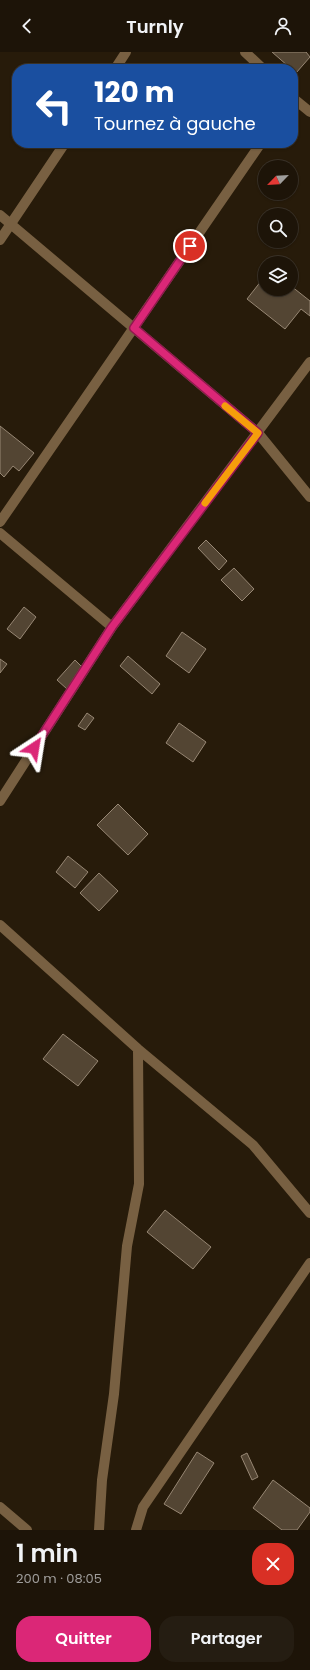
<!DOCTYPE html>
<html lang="fr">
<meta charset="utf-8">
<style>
:root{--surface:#1d1408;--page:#251d12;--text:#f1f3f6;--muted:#a09e9c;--line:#3b3329;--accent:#db2777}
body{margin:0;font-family:Poppins,sans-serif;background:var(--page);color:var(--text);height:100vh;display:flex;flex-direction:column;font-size:15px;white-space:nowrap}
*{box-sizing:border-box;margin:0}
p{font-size:13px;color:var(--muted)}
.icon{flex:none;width:22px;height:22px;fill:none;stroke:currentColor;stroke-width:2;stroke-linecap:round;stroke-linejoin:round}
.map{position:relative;height:1478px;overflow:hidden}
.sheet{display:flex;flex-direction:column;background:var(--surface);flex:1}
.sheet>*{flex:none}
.top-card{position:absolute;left:12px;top:12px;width:286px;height:84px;border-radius:16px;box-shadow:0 1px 3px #0004,0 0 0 1px var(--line);background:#1a4fa0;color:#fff;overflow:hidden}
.needle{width:26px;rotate:245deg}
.buttons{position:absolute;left:258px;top:108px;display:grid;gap:8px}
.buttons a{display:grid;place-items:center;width:40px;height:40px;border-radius:50%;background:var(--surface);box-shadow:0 1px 3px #0004,0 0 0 1px var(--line);font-size:20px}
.pin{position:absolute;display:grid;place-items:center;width:34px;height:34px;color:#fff;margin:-17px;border:2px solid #fff;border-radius:50%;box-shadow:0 1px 4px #0007}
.me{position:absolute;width:44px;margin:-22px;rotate:33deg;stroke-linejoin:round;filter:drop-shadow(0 0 3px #0008)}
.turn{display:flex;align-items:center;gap:14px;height:84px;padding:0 16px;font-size:18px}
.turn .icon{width:52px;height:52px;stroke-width:2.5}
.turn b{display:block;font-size:28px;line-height:34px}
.round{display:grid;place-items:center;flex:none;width:42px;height:42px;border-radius:16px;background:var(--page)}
.summary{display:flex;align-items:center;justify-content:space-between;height:68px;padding:0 16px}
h1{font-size:24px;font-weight:600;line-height:30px}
.button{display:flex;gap:8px;margin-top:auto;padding:8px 16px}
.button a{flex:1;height:46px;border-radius:16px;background:var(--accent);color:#fff;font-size:16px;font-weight:600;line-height:46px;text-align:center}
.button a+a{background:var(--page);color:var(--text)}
header{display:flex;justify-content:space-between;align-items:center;height:52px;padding:0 16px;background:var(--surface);font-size:18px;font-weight:600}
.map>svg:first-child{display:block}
.building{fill:#534533;stroke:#978774}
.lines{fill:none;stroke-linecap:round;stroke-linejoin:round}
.street{stroke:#786042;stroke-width:10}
.route-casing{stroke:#8e194d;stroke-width:10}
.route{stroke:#db2777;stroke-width:7}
.slow{stroke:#f59e0b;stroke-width:7}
</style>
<header><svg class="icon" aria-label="back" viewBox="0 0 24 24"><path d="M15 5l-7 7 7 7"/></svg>Turnly<svg class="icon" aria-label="person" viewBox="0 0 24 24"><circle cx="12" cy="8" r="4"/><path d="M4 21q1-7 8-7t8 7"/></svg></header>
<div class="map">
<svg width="310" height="1478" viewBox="0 0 310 1478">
<rect width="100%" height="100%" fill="#271b0a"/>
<path class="building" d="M272,0H306L310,5L296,21Z
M265,224V237H291V234L310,249V264L301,257L285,277L247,247Z
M0,374L34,401L19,419L13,414L4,425L0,421Z
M206,488L227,509L219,518L198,496Z
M234,516L254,537L242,549L221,528Z
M24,555L36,565L20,587L7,577Z
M182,580L206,597L189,621L166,604Z
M128,604L160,632L152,642L120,614Z
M0,607L7,612L0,621Z
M75,608L85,618L67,637L57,628Z
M87,661L94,666L85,678L78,674Z
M179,671L206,690L193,710L166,691Z
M118,752L148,782L128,803L97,773Z
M68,804L88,820L75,836L56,820Z
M99,821L118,839L99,859L80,841Z
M63,982L98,1009L78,1034L43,1007Z
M165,1158L211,1195L193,1217L147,1180Z
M197,1400L214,1411L181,1462L164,1452Z
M247,1401L258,1425L252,1428L241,1404Z
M273,1428L310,1456V1460L297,1478H282L253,1456Z"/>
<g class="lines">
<path class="street" d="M245,0L263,17
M115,17L126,0
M293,46L310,60
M0,163L258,381L310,445
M0,188L65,91
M0,470L261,91
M0,481L112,575
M0,749L112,575L310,310
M0,873L138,997L253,1093L310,1161
M0,1455L27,1478
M99,1478L102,1428L114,1342L127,1194L139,1132L138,997
M136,1478L143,1455L310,1211"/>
</g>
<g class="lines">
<g class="route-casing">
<path id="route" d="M34,696L112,575L258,381L134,276L190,194"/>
</g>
<use href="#route" class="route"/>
<path class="slow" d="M205,451L258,381L225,354"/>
</g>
</svg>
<div class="buttons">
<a><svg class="needle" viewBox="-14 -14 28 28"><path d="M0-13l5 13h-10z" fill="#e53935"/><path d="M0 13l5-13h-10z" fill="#a09e9c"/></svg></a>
<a><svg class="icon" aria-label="search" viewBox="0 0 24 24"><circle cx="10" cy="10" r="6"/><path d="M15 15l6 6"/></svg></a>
<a><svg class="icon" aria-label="layers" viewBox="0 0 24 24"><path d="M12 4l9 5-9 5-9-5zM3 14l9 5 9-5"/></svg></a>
</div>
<div class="pin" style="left:190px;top:194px;background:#d93025"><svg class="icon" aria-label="arrive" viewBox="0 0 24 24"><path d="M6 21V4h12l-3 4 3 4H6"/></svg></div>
<svg class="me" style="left:34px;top:696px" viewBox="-20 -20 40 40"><path d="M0-17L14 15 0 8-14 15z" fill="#db2777" stroke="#fff" stroke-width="4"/></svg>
<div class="top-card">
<div class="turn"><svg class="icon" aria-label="left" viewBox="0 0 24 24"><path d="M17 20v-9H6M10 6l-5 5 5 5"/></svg><div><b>120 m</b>Tournez à gauche</div></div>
</div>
</div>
<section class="sheet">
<div class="summary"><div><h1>1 min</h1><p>200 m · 08:05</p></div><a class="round" style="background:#d93025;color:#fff"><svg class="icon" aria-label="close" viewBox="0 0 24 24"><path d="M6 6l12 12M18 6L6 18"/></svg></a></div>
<div class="button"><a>Quitter</a><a>Partager</a></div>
</section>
